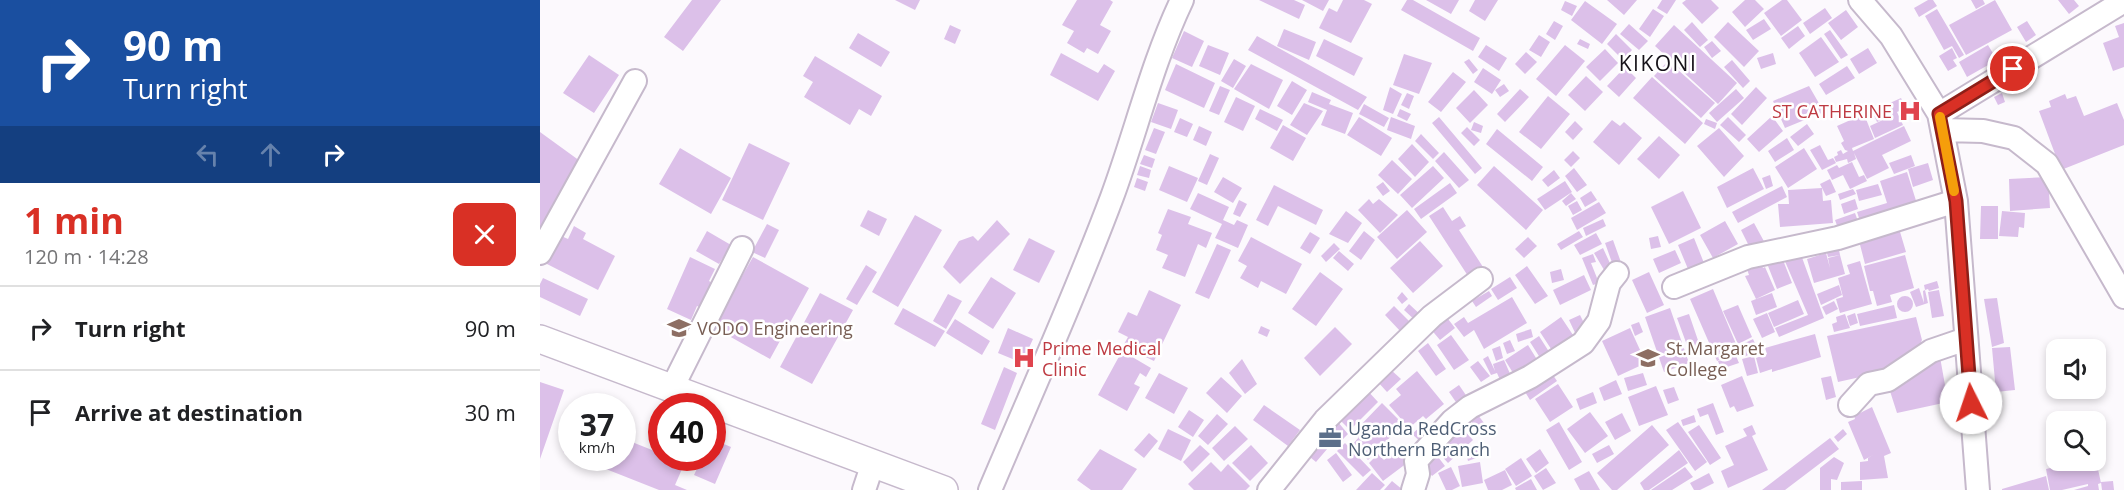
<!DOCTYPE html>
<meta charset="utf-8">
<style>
:root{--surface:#fff;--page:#f6f6f6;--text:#202124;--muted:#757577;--line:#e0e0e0;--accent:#d93025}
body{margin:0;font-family:"Open Sans",sans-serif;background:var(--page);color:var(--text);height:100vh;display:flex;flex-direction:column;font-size:22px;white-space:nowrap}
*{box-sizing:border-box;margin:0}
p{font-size:20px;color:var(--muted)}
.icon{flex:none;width:33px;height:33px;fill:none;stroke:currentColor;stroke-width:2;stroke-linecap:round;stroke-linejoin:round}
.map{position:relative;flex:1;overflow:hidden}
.sheet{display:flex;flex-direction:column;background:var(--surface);width:540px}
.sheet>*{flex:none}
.banner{background:#1a4fa0;color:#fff;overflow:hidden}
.fabs{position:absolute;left:1506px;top:339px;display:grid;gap:12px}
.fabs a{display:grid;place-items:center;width:60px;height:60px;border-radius:12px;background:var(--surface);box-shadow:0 3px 9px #0003;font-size:30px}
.speed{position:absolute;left:18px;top:393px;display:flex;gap:12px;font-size:30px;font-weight:700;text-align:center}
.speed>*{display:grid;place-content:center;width:78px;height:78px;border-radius:50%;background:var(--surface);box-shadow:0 3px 9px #0003;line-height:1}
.speed small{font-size:15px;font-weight:400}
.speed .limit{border:9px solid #d22;background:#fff;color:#111}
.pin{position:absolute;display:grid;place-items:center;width:51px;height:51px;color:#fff;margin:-26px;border:3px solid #fff;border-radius:50%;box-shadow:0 2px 6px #0007}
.me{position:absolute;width:66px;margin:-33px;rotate:356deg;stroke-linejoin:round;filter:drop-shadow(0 0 4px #0008)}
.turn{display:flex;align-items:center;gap:21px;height:126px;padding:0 24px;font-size:27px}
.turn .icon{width:78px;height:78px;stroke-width:2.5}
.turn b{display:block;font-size:42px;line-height:51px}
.lanes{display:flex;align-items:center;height:57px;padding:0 24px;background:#0003;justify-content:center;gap:30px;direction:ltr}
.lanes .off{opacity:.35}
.round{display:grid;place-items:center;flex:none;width:63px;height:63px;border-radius:12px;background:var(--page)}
.head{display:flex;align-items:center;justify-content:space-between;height:102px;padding:0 24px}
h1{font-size:36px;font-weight:700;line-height:45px;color:var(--accent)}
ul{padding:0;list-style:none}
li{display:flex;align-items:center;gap:18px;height:84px;padding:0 24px;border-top:2px solid var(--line)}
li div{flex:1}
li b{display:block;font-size:22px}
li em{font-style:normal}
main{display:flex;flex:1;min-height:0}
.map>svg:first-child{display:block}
.building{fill:#dcc0e9}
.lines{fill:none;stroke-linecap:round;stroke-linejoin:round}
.minor-casing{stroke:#c6b9cc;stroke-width:26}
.major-casing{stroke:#c6b9cc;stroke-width:30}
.minor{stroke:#fff;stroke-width:22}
.major{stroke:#fff;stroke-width:27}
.route-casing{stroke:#8d1f18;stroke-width:15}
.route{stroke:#d93025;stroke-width:10}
.slow{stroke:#f59e0b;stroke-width:10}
.labels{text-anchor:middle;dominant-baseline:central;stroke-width:5;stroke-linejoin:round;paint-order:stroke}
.health-label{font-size:18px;fill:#be3a42;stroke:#fff;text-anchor:end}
.education-label{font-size:18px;fill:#785e54;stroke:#fff;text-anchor:start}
.service-label{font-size:18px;fill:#4e5e75;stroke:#fff;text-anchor:start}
.quarter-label{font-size:21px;letter-spacing:1.5px;fill:#161219;stroke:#fff}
</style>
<main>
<section class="sheet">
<div class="banner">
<div class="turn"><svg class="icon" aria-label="right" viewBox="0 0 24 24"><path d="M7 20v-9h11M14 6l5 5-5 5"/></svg><div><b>90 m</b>Turn right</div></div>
<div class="lanes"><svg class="icon off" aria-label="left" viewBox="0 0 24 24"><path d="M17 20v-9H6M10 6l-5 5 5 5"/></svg><svg class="icon off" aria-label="ahead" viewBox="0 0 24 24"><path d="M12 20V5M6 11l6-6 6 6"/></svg><svg class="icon" aria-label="right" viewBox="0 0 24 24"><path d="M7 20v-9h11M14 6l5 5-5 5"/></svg></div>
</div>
<div class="head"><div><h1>1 min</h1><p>120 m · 14:28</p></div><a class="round" style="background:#d93025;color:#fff"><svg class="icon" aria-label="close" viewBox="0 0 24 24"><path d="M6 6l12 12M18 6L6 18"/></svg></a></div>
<ul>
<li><svg class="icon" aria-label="right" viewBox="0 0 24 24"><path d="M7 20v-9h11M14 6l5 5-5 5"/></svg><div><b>Turn right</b></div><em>90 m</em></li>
<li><svg class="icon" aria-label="arrive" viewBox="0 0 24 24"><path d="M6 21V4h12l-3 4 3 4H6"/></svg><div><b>Arrive at destination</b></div><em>30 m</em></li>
</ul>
</section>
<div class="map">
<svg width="1584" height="490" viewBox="0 0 1584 490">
<rect width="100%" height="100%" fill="#fcf9fd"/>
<path class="building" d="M152,0H181L143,51L124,37Z
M355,0H380L375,10Z
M537,0H570L573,2L560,25L571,31L558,54L547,48L544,53L527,43L534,31L522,25Z
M719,0H754L765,5L759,19Z
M762,0H789L783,11Z
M803,0H824L832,4L811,43L779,28L789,8L797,12Z
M867,0H873L940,38L933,51L861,10Z
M886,0H919L911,14Z
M935,0H958L945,21L929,11Z
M1067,0H1097L1084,15Z
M1122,0H1136L1127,14L1117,8Z
M1146,0H1171L1179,8L1162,24L1142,3Z
M1205,0H1215L1224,9L1205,27L1192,12Z
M1242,0H1247L1262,20L1241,36L1224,13Z
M1388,0H1393L1397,6L1379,17L1374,8Z
M1431,0H1443L1445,4L1436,9Z
M1455,0L1472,30L1426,55L1409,25Z
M1518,0H1534L1539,6L1529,14Z
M1025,1L1037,6L1032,16L1021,10Z
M1045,1L1077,24L1062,44L1031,20Z
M1285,8L1292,18L1270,34L1263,23Z
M1113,9L1124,16L1110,37L1099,29Z
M1397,9L1424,55L1419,58L1412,46L1404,50L1385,16Z
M1306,10L1318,27L1301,40L1288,23Z
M1224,19L1231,29L1213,40L1206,30Z
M1014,21L1023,26L1015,40L1006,34Z
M1487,21L1496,35L1486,42L1477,27Z
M1152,22L1168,40L1160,47L1144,30Z
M1188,22L1219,51L1204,67L1174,37Z
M1584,23V67L1573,71L1563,43L1579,37L1575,26Z
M1089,24L1108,41L1099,50L1080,34Z
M410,25L421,30L415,44L404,39Z
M1134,25L1197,83L1178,104L1115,46Z
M1258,26L1265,36L1249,49L1241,38Z
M744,29L776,42L769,60L737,46Z
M1290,30L1308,55L1301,59L1284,34Z
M644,31L664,41L652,67L632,58Z
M318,33L350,52L341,67L309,48Z
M1076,34L1092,50L1083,60L1067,44Z
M999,35L1010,42L1001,57L989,50Z
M717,36L827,97L818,110L708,50Z
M1281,37L1299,62L1275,77L1259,53Z
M784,39L823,58L814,76L776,56Z
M1040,39L1050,44L1048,49L1037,44Z
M1172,41L1181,51L1172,58L1164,47Z
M668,45L689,53L680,75L659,66Z
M946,45L967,58L959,71L938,57Z
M1025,45L1045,61L1016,96L996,79Z
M1448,45L1457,60L1427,77L1419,62Z
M1328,48L1337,63L1319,74L1310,59Z
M1412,48L1417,58L1413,60L1417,66L1408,71L1399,56Z
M1065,49L1078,63L1060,81L1046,67Z
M986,52L997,62L985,74L975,64Z
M521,53L558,73L564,64L575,71L558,101L510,75Z
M1233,53L1236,64L1221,69L1217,58Z
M864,54L892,63L879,94L853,85Z
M49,55L79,75L54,113L23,93Z
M275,56L342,96L331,116L319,109L310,125L264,97L273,82L263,76Z
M694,59L706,66L693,88L681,81Z
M929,59L938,70L933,74L924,62Z
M1192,60L1210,81L1203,88L1184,67Z
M1128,61L1175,103L1161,118L1114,76Z
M636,64L675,83L664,108L625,90Z
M711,64L743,80L729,109L694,89Z
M1307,66L1315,78L1286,95L1279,84Z
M1085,67L1096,78L1079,97L1067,86Z
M943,68L961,80L952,94L934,82Z
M913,72L926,82L901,112L888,102Z
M1046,76L1063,92L1045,111L1028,95Z
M1112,77L1163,123L1145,144L1093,98Z
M752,81L767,90L752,115L737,106Z
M964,84L969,91L960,97L955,90Z
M680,86L690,90L679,115L669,111Z
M1269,86L1284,112L1245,128L1233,101Z
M850,87L862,94L853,114L843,110Z
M1216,87L1227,98L1202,125L1191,114Z
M980,89L989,97L965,122L957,114Z
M1196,89L1204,98L1177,122L1169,113Z
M934,90L948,105L930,123L916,108Z
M772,92L791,100L789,104L813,113L805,134L781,125L787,110L768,102Z
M867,93L874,96L869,109L861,105Z
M1462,93L1465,102L1458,105L1454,97Z
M1525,94L1527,99L1536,96L1544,116L1577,103L1584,120V145L1521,170L1499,111L1511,107L1509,101Z
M1008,96L1030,114L1001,149L979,132Z
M696,97L715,106L703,131L684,122Z
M1361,98L1366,108L1357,112L1363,125L1335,138L1330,126L1347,118L1337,122L1332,111Z
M618,103L638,110L631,129L611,122Z
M764,103L783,111L767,135L750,125Z
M824,104L849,118L844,127L819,114Z
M720,109L743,120L737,131L715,119Z
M860,109L871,114L867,121L857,116Z
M1324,114L1334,139L1312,148L1313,151L1335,140L1336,142L1335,140L1364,126L1371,141L1342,155L1349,168L1327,179L1314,153L1316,159L1308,163L1307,159L1296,162L1294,157L1298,155L1297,152L1301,150L1303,154L1308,151L1305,150L1301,143L1304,141L1297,126Z
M1232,116L1243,131L1219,152L1207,139Z
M819,117L852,138L841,156L807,135Z
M851,117L875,126L871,139L847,130Z
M899,117L942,168L935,174L892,123Z
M1188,117L1206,135L1199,142L1180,125Z
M640,118L653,124L647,137L634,132Z
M1166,119L1177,123L1175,129L1164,124Z
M1072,120L1080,126L1084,122L1102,138L1079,165L1053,142Z
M1035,121L1043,129L1033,140L1025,132Z
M934,122L943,126L941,133L931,130Z
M1267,124L1274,134L1258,146L1250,137Z
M743,125L766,138L753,161L730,148Z
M659,126L672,132L666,146L653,140Z
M927,127L940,140L934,146L921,133Z
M614,128L625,132L616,154L605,150Z
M1179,128L1204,156L1184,177L1157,146Z
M957,129L1003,167L992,181L946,144Z
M0,132L40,161L0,228Z
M881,134L899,153L893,159L875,141Z
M1119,136L1140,155L1119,179L1097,159Z
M1247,138L1254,150L1235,162L1228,151Z
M209,143L250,163L223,220L182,200Z
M872,144L889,162L875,177L858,159Z
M1280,145L1288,160L1293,158L1296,163L1282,170L1270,150Z
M140,148L191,178L171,214L119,184Z
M1264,148L1277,169L1248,188L1235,167Z
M1033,151L1040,158L1031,167L1024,160Z
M904,152L929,180L919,188L895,161Z
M670,154L679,158L667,185L658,181Z
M604,155L615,159L612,168L600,164Z
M1371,155L1375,166L1354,174L1349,163Z
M852,160L872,179L858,194L838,175Z
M1312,162L1319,177L1324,175L1327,181L1310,189L1303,175L1292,180L1287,170L1297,165L1299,168Z
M1388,163L1393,180L1373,187L1368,169Z
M600,166L611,170L609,178L597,175Z
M629,166L658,178L647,202L619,190Z
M893,166L904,178L872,208L860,195Z
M954,166L1003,210L986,230L937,185Z
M1034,168L1047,185L1037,192L1025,176Z
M1213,168L1224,189L1187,208L1177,187Z
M1014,170L1020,178L1008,187L1002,180Z
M1367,172L1378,207L1321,224L1317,212L1347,203L1340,181Z
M1230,175L1233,186L1226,189L1222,178Z
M683,177L702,188L693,203L674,192Z
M1508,177L1510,208L1470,211L1469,179Z
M597,178L608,182L605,191L594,187Z
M1290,179L1296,192L1286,196L1282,188L1283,201L1291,200L1293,223L1240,227L1238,204H1249L1248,190L1282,188L1280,184Z
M1025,181L1032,192L1005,210L997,199Z
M843,182L850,191L843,196L836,187Z
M910,183L917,193L881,219L874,209Z
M1338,184L1342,195L1319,201L1316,190Z
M734,185L783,210L776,225L738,206L728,226L716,220Z
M1242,186L1247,197L1198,223L1192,212Z
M1313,189L1316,194L1300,200L1298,194Z
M1051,191L1057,200L1045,207L1040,198Z
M1143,191L1161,228L1129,244L1111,207Z
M658,193L689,207L683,220L694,225L697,220L708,225L698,248L675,238L682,224L650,209Z
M1031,193L1036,199L1026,206L1022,201Z
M829,199L833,204L839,199L858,215L840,233L818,210Z
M1315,199L1318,209L1304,214L1301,204Z
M699,200L707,204L700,217L693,214Z
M1037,201L1042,210L1033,215L1028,206Z
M1059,202L1066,213L1037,230L1031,218Z
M1441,206H1458V239H1440Z
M903,207L912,221L920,216L926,226L919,230L943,267L928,276L889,216Z
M628,209L651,217L648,224L672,233L666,248L658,244L645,277L622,268L628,255L616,250L622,235L618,233Z
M328,210L347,219L339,236L320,226Z
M867,210L887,232L857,259L837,237Z
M806,211L822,223L808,243L789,234Z
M1462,211L1485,213L1484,228L1479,227L1478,237L1459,236Z
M1315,213L1319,224L1299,231L1295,220Z
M375,215L402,230L358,307L332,292Z
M1063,219L1066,226L1046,236L1043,228Z
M457,220L470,234L420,284L403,267L419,241L433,236L438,241Z
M1185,221L1198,244L1173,258L1160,235Z
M1214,223L1226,245L1212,252L1201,230Z
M227,224L239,230L225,258L212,252Z
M1358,225L1366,252L1325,264L1318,237Z
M34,226L46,233L43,239L75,256L58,290L5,263L19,235L28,239Z
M167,231L191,245L179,264L156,251Z
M824,231L835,240L821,260L809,251Z
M1039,231L1043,237L1021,250L1017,244Z
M770,232L780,238L770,254L760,248Z
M1056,233L1062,244L1040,255L1034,245Z
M1118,236L1121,247L1111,249L1109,238Z
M711,237L762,264L746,294L721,281L718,288L700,278L707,266L698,261Z
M988,237L997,246L984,258L975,249Z
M489,238L515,251L499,283L473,270Z
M1154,238L1164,263L1148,269L1138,245Z
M1073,240L1083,268L1075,271L1065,243Z
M880,241L903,266L873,293L850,268Z
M794,243L800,249L786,262L781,256Z
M677,244L691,250L669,299L655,293Z
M1298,245L1300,255L1288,257L1286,249Z
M1063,248L1074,272L1067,275L1054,253Z
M1135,250L1141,263L1119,273L1113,259Z
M799,251L814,264L808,271L793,258Z
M1260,252L1284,318L1239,337L1235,328L1268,315L1244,259Z
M1286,253L1290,268L1288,258L1300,255L1305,274L1274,283L1267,259Z
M1053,254L1056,262L1051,263L1059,283L1053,285L1042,258Z
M1365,255L1374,288L1350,295L1352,302L1337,306L1333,291H1330L1324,266Z
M150,257L175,269L169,281L176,285L165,310L157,306L151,320L127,309Z
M213,257L269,288L230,359L173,327Z
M1243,260L1252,283L1237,289L1228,266Z
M1220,261L1223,268L1225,267L1235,290L1216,299L1205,276L1209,275L1206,266Z
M1320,261L1332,304L1300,313L1296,299L1303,297L1298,278L1310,274L1307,265Z
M326,265L337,272L317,305L306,299Z
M987,266L1008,296L995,304L975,275Z
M1021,269L1024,280L1012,283L1010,272Z
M780,272L803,289L776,326L752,309Z
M1109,272L1124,305L1107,313L1092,280Z
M1044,275L1051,290L1020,305L1013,290Z
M451,277L476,293L453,329L428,313Z
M970,277L977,288L958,300L951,289Z
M3,278L48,299L40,316L0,297V284Z
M1397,281L1399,288L1389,291L1388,289L1385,290L1388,303L1376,307L1370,292L1379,288L1384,303L1383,291L1385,290L1384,285Z
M1299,285L1302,295L1281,305L1277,294Z
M1173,289L1199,351L1177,361L1150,299Z
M609,290L641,305L614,361L583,346L588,337L578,332L588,312L597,316Z
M1399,290L1404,316L1392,318L1388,292Z
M949,291L952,296L936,307L932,301Z
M862,292L868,299L862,304L857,298Z
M280,293L313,310L272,384L240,367Z
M1232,293L1237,307L1216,315L1211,301Z
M408,294L422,301L406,329L393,321Z
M1357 304a8 8 0 1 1 16 0a8 8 0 1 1-16 0Z
M972,297L987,323L944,349L934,330L924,337L914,324L924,317L928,323Z
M1457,298L1464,343L1452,347L1444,299Z
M1258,300L1264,314L1234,327L1228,313Z
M1294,301L1298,309L1286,315L1282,307Z
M869,304L883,317L878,323L864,310Z
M1198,305L1212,337L1198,344L1183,311Z
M1354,305L1357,318L1320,326L1317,314Z
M854,306L871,323L861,332L845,315Z
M363,308L405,331L395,347L354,324Z
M1130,308L1149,363L1124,372L1105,317Z
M1227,313L1235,332L1222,338L1213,319Z
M1315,313L1318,323L1310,326L1307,316Z
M1149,314L1162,352L1151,356L1137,318Z
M1305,314L1310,328L1294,332L1292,324L1297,322L1296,317Z
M905,315L915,328L900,340L889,327Z
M1040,315L1048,331L1037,337L1029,320Z
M1021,317L1037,341L1015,355L1000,332Z
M1376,317L1382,340L1374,358L1356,369L1298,382L1287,336Z
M415,319L450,341L442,355L406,333Z
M1099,322L1103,332L1095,336L1091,325Z
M721,326L730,330L727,337L718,333Z
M795,327L812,344L780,376L764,358Z
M468,328L493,339L482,363L458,353Z
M1090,328L1106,363L1078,376L1062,341Z
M991,329L993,337L978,342L976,334Z
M1275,334L1281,357L1232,372V369L1220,373L1216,358L1227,354L1225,348Z
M911,335L929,360L914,370L897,345Z
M999,336L1013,358L1004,364L990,342Z
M1213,339L1218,350L1204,357L1199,346Z
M970,340L975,351L967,354L963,343Z
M888,343L906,369L896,376L878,351Z
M988,345L1001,366L978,381L965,360Z
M960,346L963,358L956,361L952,349Z
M1470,347L1475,390L1456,392L1452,348Z
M582,351L611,368L606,377L600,373L594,384L600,387L587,411L558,395Z
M948,356L955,371L953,364L964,360L975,385L964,389L957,373L951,375L943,359Z
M1196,356L1199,363L1181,369L1178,361Z
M1214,356L1218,373L1207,376L1202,359Z
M1400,357L1408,402L1357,413L1349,388Z
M702,359L717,384L705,394L689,373Z
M938,361L950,376L941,382L930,367Z
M464,367L477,373L455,430L441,424Z
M850,369L861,379L847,392L837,381Z
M1009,369L1017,381L990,400L982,387Z
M877,371L904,404L886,419L883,416L869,428L849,405L861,395L856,389Z
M619,373L648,388L634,414L605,398Z
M1103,373L1107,385L1088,391L1084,378Z
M1202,376L1214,406L1197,412L1194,406L1190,408L1181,385Z
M1291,376L1296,397L1286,400L1281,378Z
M681,377L702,396L687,413L666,393Z
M1076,380L1082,394L1064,401L1059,388Z
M0,382L24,390L0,459Z
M1018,384L1033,407L1010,422L995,399Z
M919,385L930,401L920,408L909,392Z
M1116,386L1128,415L1099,426L1088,397Z
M1134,387L1139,400L1128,404L1123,390Z
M827,390L838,402L810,430L798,418Z
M1053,392L1057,403L1040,410L1036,399Z
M842,403L863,424L828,460L813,444L819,437L814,432Z
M1173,403L1184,432L1176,435L1168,414L1160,417L1157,409Z
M724,405L760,430L748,446L713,420Z
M1332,407L1351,453L1344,456L1348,478L1320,480V462L1328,461V458L1333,455L1324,460L1308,422L1315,419L1314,416Z
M649,410L664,420L653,437L638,427Z
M1050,412L1068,436L1045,453L1027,429Z
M1082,413L1091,431L1075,440L1065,422Z
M677,414L688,424L668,445L658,436Z
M938,415L944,423L937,429L930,420Z
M1154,415L1156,422L1143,426L1141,420Z
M798,422L808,434L802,440L792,427Z
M1019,422L1042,462L1029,470L1006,430Z
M1138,422L1167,462L1155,471L1126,430Z
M1112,425L1129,445L1077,490H1072L1057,473Z
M1159,425L1181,458L1170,465L1148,432Z
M1212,425L1216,434L1212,436L1228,470L1188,488L1181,471L1194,465L1185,446L1207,436L1203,429Z
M695,426L708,439L684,461L672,448Z
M880,427L891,437L884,445L872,434Z
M921,427L933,440L908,463L896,450Z
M628,429L651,440L641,461L618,449Z
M789,429L798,440L792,445L783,434Z
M1303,429L1307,434L1298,442L1294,437Z
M31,432H32V455L23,452Z
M609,433L618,441L604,458L594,450Z
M82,438L122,454V458H131L140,461L137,467L142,469L135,485L147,490H119L38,458H82Z
M1290,438L1299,449L1245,490H1222Z
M172,439L191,447L175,484L154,475L162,458H172Z
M778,439L788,448L776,462L765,453Z
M805,443L831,470L823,477L797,451Z
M865,444L875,457L843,481L829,463L838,454L844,460Z
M660,445L670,454L652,472L643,462Z
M711,445L728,463L710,481L692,463Z
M1069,445L1074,454L1057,463L1052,454Z
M560,449L597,469L582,490H551L537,480Z
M1000,449L1009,463L996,473L986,459Z
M937,450L939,457L928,461L926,453Z
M1139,450L1148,463L1109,490H1104L1100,483Z
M796,453L812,475L803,482L787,460Z
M895,453L905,466L892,476L882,463Z
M1294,457L1304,463L1297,480L1291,479V490H1280V468Z
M981,458L992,476L976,486L965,469Z
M1545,460H1556L1561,483L1558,484L1559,490H1534L1548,486V484L1522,490H1510L1506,469Z
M671,462L681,472L688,464L710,486L706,490H654L648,484Z
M940,462L943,483L922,487L918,466Z
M911,467L920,486L912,490H906L898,473Z
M1145,467L1153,477L1132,490H1111Z
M1006,468L1016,483L1003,490L994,476Z
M965,470L972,485L962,490H948L944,480Z
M1049,471L1060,490H1040L1034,479Z
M832,473L845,485L840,490H816Z
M1169,473L1174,483L1160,490H1154L1150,483Z
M1506,476L1509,490H1462V489Z
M991,479L997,490H976L975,488Z
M852,481L863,490H844Z
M1322,481V490H1301V482Z
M1573,481L1574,490H1562L1561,482Z"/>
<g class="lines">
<g class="minor-casing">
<path id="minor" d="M1320,0L1351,36L1399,114L1416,201L1438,490
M1399,114L1584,1
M1402,130L1443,131L1474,138L1507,164L1584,297
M0,253L95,81
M1134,287L1208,257L1298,238L1416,201
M132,388L202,248
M1310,405L1329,384L1348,380L1391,351L1426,339
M324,490L333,463
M450,490C491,393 535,296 572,197C596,132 612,63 642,0
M729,490L785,420L892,316L941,279
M873,490L878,474L876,461L912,421L930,407L990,377L1043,343L1059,321L1069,283L1077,273"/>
</g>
<g class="major-casing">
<path id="major" d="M0,339L404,490"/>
</g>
<use href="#minor" class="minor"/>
<use href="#major" class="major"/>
</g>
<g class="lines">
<g class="route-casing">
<path id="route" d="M1431,403L1416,201L1399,114L1473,69"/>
</g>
<use href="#route" class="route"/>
<path class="slow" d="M1400,117L1414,191"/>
</g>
<defs>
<g id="hospital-bare" transform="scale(1.8)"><path d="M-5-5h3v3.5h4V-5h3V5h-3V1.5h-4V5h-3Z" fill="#e0444e" stroke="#fff" stroke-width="2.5" paint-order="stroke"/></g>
<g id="university-bare" transform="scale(1.8)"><path d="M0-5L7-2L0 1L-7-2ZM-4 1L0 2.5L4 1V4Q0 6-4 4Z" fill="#8d6e63" stroke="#fff" stroke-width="2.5" paint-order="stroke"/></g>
<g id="school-bare" transform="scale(1.8)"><path d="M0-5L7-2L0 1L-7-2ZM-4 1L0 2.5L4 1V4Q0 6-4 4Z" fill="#8d6e63" stroke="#fff" stroke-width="2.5" paint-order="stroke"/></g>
<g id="office-bare" transform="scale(1.8)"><path d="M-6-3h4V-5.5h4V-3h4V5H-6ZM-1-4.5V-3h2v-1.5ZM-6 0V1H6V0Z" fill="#5c6f8a" stroke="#fff" stroke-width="2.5" paint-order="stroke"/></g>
</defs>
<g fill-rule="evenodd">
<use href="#hospital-bare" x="1370" y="111"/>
<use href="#university-bare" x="139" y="328"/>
<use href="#hospital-bare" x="484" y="358"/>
<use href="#school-bare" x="1108" y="358"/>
<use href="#office-bare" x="790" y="438"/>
</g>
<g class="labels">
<g class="health-label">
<text x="1352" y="111">ST CATHERINE</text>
<text x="502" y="348" text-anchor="start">Prime Medical<tspan x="502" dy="21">Clinic</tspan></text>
</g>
<g class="education-label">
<text x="157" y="328">VODO Engineering</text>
<text x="1126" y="348">St.Margaret<tspan x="1126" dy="21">College</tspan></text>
</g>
<g class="service-label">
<text x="808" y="428">Uganda RedCross<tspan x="808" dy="21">Northern Branch</tspan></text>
</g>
<g class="quarter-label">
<text x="1118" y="63">KIKONI</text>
</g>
</g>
</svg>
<div class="fabs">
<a><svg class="icon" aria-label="sound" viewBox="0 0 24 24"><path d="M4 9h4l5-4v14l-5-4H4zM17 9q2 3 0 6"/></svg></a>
<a><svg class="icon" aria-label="search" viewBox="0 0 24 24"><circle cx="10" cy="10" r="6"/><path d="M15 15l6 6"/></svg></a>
</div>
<div class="speed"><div>37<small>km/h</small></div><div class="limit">40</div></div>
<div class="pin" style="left:1473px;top:69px;background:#d93025"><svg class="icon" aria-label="arrive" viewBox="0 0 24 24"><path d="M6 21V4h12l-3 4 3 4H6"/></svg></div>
<svg class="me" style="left:1431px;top:403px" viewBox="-20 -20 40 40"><circle r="19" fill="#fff"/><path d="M0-13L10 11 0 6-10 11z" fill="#d93025"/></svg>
</div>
</main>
